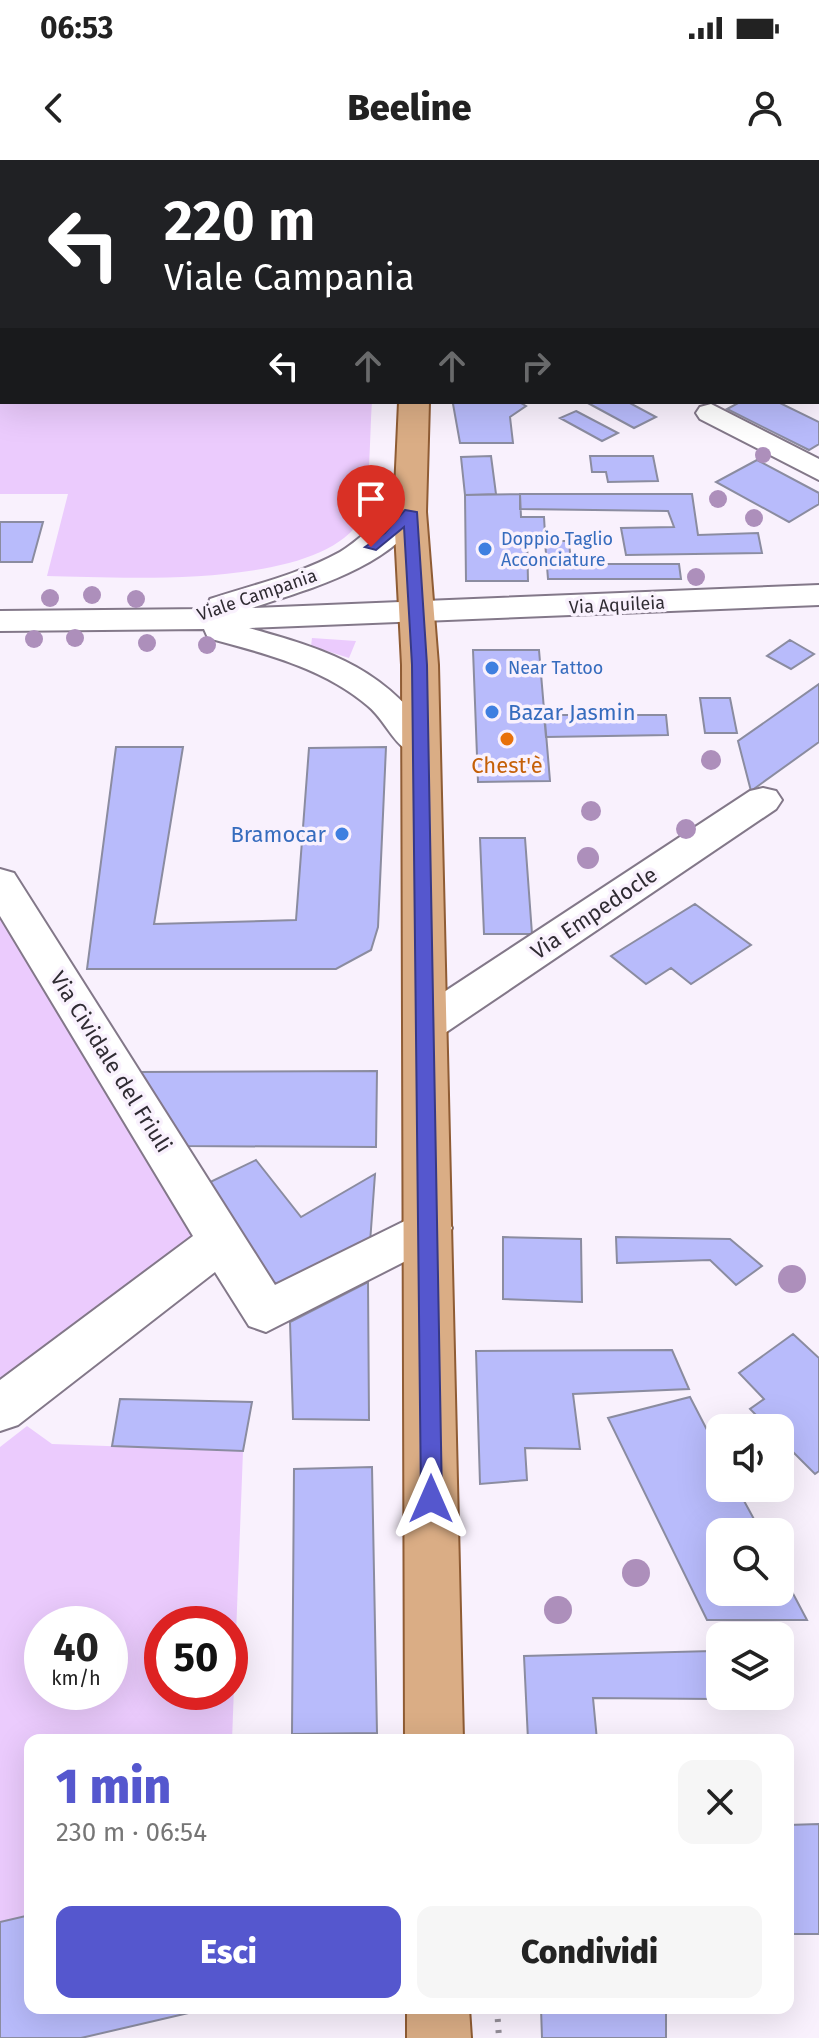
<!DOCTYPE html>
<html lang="it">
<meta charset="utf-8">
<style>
:root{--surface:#fff;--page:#f6f6f6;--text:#222;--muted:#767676;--accent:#5557ce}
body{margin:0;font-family:"Fira Sans",sans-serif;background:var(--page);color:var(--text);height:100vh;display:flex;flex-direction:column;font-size:30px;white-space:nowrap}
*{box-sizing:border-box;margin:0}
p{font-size:26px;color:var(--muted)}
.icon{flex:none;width:44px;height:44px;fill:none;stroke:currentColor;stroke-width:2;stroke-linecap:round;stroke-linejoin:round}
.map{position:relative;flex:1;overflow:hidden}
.drawer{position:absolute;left:24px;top:1574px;width:770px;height:280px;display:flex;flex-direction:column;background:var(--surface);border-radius:16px;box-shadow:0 8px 32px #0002}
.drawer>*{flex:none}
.top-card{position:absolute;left:0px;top:0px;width:820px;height:244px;box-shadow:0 8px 32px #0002;background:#202124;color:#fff;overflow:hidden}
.controls{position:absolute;left:706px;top:1254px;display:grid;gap:16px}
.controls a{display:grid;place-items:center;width:88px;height:88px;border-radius:16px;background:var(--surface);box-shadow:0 8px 32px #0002;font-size:40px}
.speed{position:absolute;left:24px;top:1446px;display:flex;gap:16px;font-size:40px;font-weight:700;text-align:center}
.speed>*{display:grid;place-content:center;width:104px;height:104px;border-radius:50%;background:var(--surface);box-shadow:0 8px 32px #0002;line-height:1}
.speed small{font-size:20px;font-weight:400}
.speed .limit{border:12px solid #d22;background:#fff;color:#111}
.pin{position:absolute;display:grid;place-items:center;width:68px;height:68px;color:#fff;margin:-82px -34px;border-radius:50% 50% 50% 0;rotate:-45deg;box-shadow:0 0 8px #0007}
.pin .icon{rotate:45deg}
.me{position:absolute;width:88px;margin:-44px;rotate:0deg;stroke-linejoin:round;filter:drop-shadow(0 0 6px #0008)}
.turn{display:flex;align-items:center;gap:28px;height:168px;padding:0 32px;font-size:36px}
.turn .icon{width:104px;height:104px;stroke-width:2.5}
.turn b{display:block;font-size:56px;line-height:68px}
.lanes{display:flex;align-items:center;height:76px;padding:0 32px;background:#0003;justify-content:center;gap:40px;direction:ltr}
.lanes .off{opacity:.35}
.round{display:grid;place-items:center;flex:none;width:84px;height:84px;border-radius:16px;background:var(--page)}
.headline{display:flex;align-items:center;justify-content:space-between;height:136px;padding:0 32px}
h1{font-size:48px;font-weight:800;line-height:60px;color:var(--accent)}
.action{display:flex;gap:16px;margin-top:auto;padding:16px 32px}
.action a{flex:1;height:92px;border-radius:16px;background:var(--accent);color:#fff;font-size:32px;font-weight:800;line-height:92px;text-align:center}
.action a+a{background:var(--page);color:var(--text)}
.status{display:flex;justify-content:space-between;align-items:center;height:56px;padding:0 40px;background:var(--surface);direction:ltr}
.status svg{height:22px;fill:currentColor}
header{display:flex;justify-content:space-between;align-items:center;height:104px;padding:0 32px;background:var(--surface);font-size:36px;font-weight:800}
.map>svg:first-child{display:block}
.green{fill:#ebcbfd;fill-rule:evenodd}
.building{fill:#b8bbfb;stroke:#8b8ca0;stroke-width:2}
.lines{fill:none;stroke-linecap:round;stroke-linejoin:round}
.minor-casing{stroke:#837889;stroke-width:4}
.major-casing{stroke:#8f5c34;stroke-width:4}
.path{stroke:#948e98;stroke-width:6;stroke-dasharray:3 8;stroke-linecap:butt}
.minor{fill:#fff;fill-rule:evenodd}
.major{fill:#daad85;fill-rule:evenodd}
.tree{fill:#ad8fbb}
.route{fill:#5557ce;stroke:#373986;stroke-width:2}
.shop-dot{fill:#3f7fe0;stroke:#f9f1fd;stroke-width:3}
.food-dot{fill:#e8710a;stroke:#f9f1fd;stroke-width:3}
.labels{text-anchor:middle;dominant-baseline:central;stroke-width:7;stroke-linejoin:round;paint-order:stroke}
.far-shop-label{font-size:18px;fill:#366cbe;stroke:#f9f1fd;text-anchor:start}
.far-street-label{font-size:18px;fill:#302c33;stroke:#f9f1fd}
.shop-label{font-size:22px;fill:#366cbe;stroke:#f9f1fd;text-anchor:start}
.food-label{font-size:22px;fill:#c56008;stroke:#f9f1fd}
.street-label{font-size:22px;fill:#302c33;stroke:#f9f1fd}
</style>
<div class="status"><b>06:53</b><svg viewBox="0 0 49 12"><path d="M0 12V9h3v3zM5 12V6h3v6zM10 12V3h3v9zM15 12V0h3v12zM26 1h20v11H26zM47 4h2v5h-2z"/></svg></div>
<header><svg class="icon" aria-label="back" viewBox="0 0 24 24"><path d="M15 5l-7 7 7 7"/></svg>Beeline<svg class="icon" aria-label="person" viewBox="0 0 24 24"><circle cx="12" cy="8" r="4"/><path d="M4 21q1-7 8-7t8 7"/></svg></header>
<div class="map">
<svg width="819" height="1878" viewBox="0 0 819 1878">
<rect width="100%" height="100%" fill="#f9f1fd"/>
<path class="green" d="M0,206L2,242H372C370,264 370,343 362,358C319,431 123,417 47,416L68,334H0Z
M312,478L356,481L349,498L311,486Z
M0,745L205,1071L0,1225Z
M27,1266L52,1284L243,1291L232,1580H30V1755L0,1762V1287ZM42,1464H110V1532H42ZM162,1464H230V1532H162Z"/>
<path class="building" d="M456,242H519L526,246L510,257L513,283H460L453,244Z
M586,242H628L656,257L634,268Z
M740,242H778L819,262V284L809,290L727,249Z
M576,251L618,273L602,281L560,258Z
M491,296L496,334L465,335L461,297Z
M590,296H653L658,321L608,322L606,312H592Z
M757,300L819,333V344L789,362L716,322Z
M520,334H692L698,375L758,373L762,393L626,395L621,368L674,367L668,351L520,349Z
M520,334L521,357H544L545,374H527L528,421H466L465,335Z
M0,362H43L32,402H0Z
M545,381H569L571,404H679L681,419H548Z
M790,480L814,494L791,509L767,496Z
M473,490H539L550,621L478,622Z
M819,524V582L751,631L738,581Z
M700,538H730L737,573H705Z
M544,555H666L668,575L546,577Z
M116,587H183L154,764L296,760L309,588L386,587L378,767L371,790L336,809H87Z
M480,678H525L532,774H484Z
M695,744L751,785L691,824L671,808L646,824L611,796Z
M377,911L376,987L183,986L138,912Z
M256,1000L301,1057L375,1014L370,1083L278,1139L202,1026Z
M503,1077L581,1079L582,1142L503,1139Z
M616,1077L730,1079L762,1106L736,1125L710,1100L617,1103Z
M368,1122L369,1260L293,1259L290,1162Z
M793,1174L819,1198V1311L815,1314L780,1279V1268H769L750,1249L764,1239L739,1213Z
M672,1190L689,1229L573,1234L580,1289L525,1288L527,1320L480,1324L476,1191Z
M690,1237L720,1295V1328H737L761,1372H720V1432H780V1409L807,1460H707L608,1258Z
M120,1239L252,1242L243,1291L112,1286Z
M372,1307L377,1573L292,1574L294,1309Z
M712,1491L715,1539L593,1538L597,1580H528L524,1496Z
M819,1664V1774H788V1665Z
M30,1755V1848H210L81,1878H0V1762Z
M541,1848H666V1878H542Z"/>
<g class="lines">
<g class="minor-casing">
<path id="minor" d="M352,0H389L390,2H353Z
M819,58V75H818V58Z
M818,176H819V194H818Z
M711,244L819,299V320L700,259L696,253L700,247Z
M410,342L421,345L426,352C386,409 314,427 252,448L819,425V445L249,468C332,491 388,509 437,585L432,593C398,602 391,565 368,546C324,508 263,493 208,478L204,469L0,471V451L207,449L210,439C253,425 300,414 340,392C361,380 391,347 410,342Z
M763,628L776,631L782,640L776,649L439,877L424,882L409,877L403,866L409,855L750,631Z
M0,709L14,713L275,1125L429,1049L445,1055L452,1068L445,1081L266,1172L249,1166L215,1112L18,1265L0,1271V1220L193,1076L0,756Z"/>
</g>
<g class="major-casing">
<path id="major" d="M399,0H423V2H399Z
M399,242H429L426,352L438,505L463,1580H405L402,505L394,352Z
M407,1848H469L471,1878H407Z"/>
</g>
<path class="path" d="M497,1848L499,1878"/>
<use href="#minor" class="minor"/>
<use href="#major" class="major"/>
</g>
<g class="tree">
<circle cx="763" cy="295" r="8"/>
<circle cx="718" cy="339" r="9"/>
<circle cx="754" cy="358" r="9"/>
<circle cx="696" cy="417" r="9"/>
<circle cx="92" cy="435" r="9"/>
<circle cx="50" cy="438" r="9"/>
<circle cx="136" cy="439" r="9"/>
<circle cx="75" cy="478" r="9"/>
<circle cx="34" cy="479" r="9"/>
<circle cx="147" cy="483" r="9"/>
<circle cx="207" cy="485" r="9"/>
<circle cx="711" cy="600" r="10"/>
<circle cx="591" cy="651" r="10"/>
<circle cx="686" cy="669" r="10"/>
<circle cx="588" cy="698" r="11"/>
<circle cx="792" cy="1119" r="14"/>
<circle cx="636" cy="1413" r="14"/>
<circle cx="558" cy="1450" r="14"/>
</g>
<path class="route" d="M405,350L417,352L427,505L442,1339L439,1346L431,1349L424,1346L421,1339L412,505L404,367L376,390L365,387L385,373Z"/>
<g class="shop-dot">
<circle cx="485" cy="389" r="8"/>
<circle cx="492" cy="508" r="8"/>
<circle cx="492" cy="552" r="8"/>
<circle cx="342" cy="674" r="8"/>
</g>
<circle class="food-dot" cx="507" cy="579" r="8"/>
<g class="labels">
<g class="far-shop-label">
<text x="501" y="379">Doppio Taglio<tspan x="501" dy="21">Acconciature</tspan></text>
<text x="508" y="508">Near Tattoo</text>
</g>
<g class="far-street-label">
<text transform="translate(257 435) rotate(-19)">Viale Campania</text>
<text transform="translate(617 445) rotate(-3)">Via Aquileia</text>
</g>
<g class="shop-label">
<text x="508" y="552">Bazar Jasmin</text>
<text x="326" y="674" text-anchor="end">Bramocar</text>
</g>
<g class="food-label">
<text x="507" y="605">Chest'è</text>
</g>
<g class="street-label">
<text transform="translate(594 753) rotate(-34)">Via Empedocle</text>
<text transform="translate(111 902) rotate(58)">Via Cividale del Friuli</text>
</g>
</g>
</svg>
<div class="controls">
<a><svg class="icon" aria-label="sound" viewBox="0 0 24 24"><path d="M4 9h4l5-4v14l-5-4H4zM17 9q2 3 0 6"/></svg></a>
<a><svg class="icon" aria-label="search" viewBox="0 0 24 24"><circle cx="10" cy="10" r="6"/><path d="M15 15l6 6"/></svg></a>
<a><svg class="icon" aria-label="layers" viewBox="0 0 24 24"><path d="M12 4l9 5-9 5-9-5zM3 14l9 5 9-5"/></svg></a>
</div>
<div class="speed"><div>40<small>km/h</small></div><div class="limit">50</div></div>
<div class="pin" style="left:371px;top:387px;background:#d93025"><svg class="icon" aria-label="arrive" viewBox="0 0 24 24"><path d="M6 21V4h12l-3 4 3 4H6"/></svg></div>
<svg class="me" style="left:431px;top:1339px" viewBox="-20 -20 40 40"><path d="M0-17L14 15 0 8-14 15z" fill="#5557ce" stroke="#fff" stroke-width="4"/></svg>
<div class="top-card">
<div class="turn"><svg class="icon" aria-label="left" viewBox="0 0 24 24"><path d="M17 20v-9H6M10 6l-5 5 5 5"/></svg><div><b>220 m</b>Viale Campania</div></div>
<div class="lanes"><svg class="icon" aria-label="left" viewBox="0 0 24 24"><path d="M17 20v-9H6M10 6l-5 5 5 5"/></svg><svg class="icon off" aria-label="ahead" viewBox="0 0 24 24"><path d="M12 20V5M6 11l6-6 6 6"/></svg><svg class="icon off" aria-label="ahead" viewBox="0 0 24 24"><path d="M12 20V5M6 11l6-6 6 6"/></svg><svg class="icon off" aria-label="right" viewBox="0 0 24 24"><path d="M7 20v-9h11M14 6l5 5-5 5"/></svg></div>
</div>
<section class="drawer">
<div class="headline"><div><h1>1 min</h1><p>230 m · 06:54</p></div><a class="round"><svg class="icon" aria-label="close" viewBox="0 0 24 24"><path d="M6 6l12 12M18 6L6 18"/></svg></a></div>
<div class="action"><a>Esci</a><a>Condividi</a></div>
</section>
</div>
